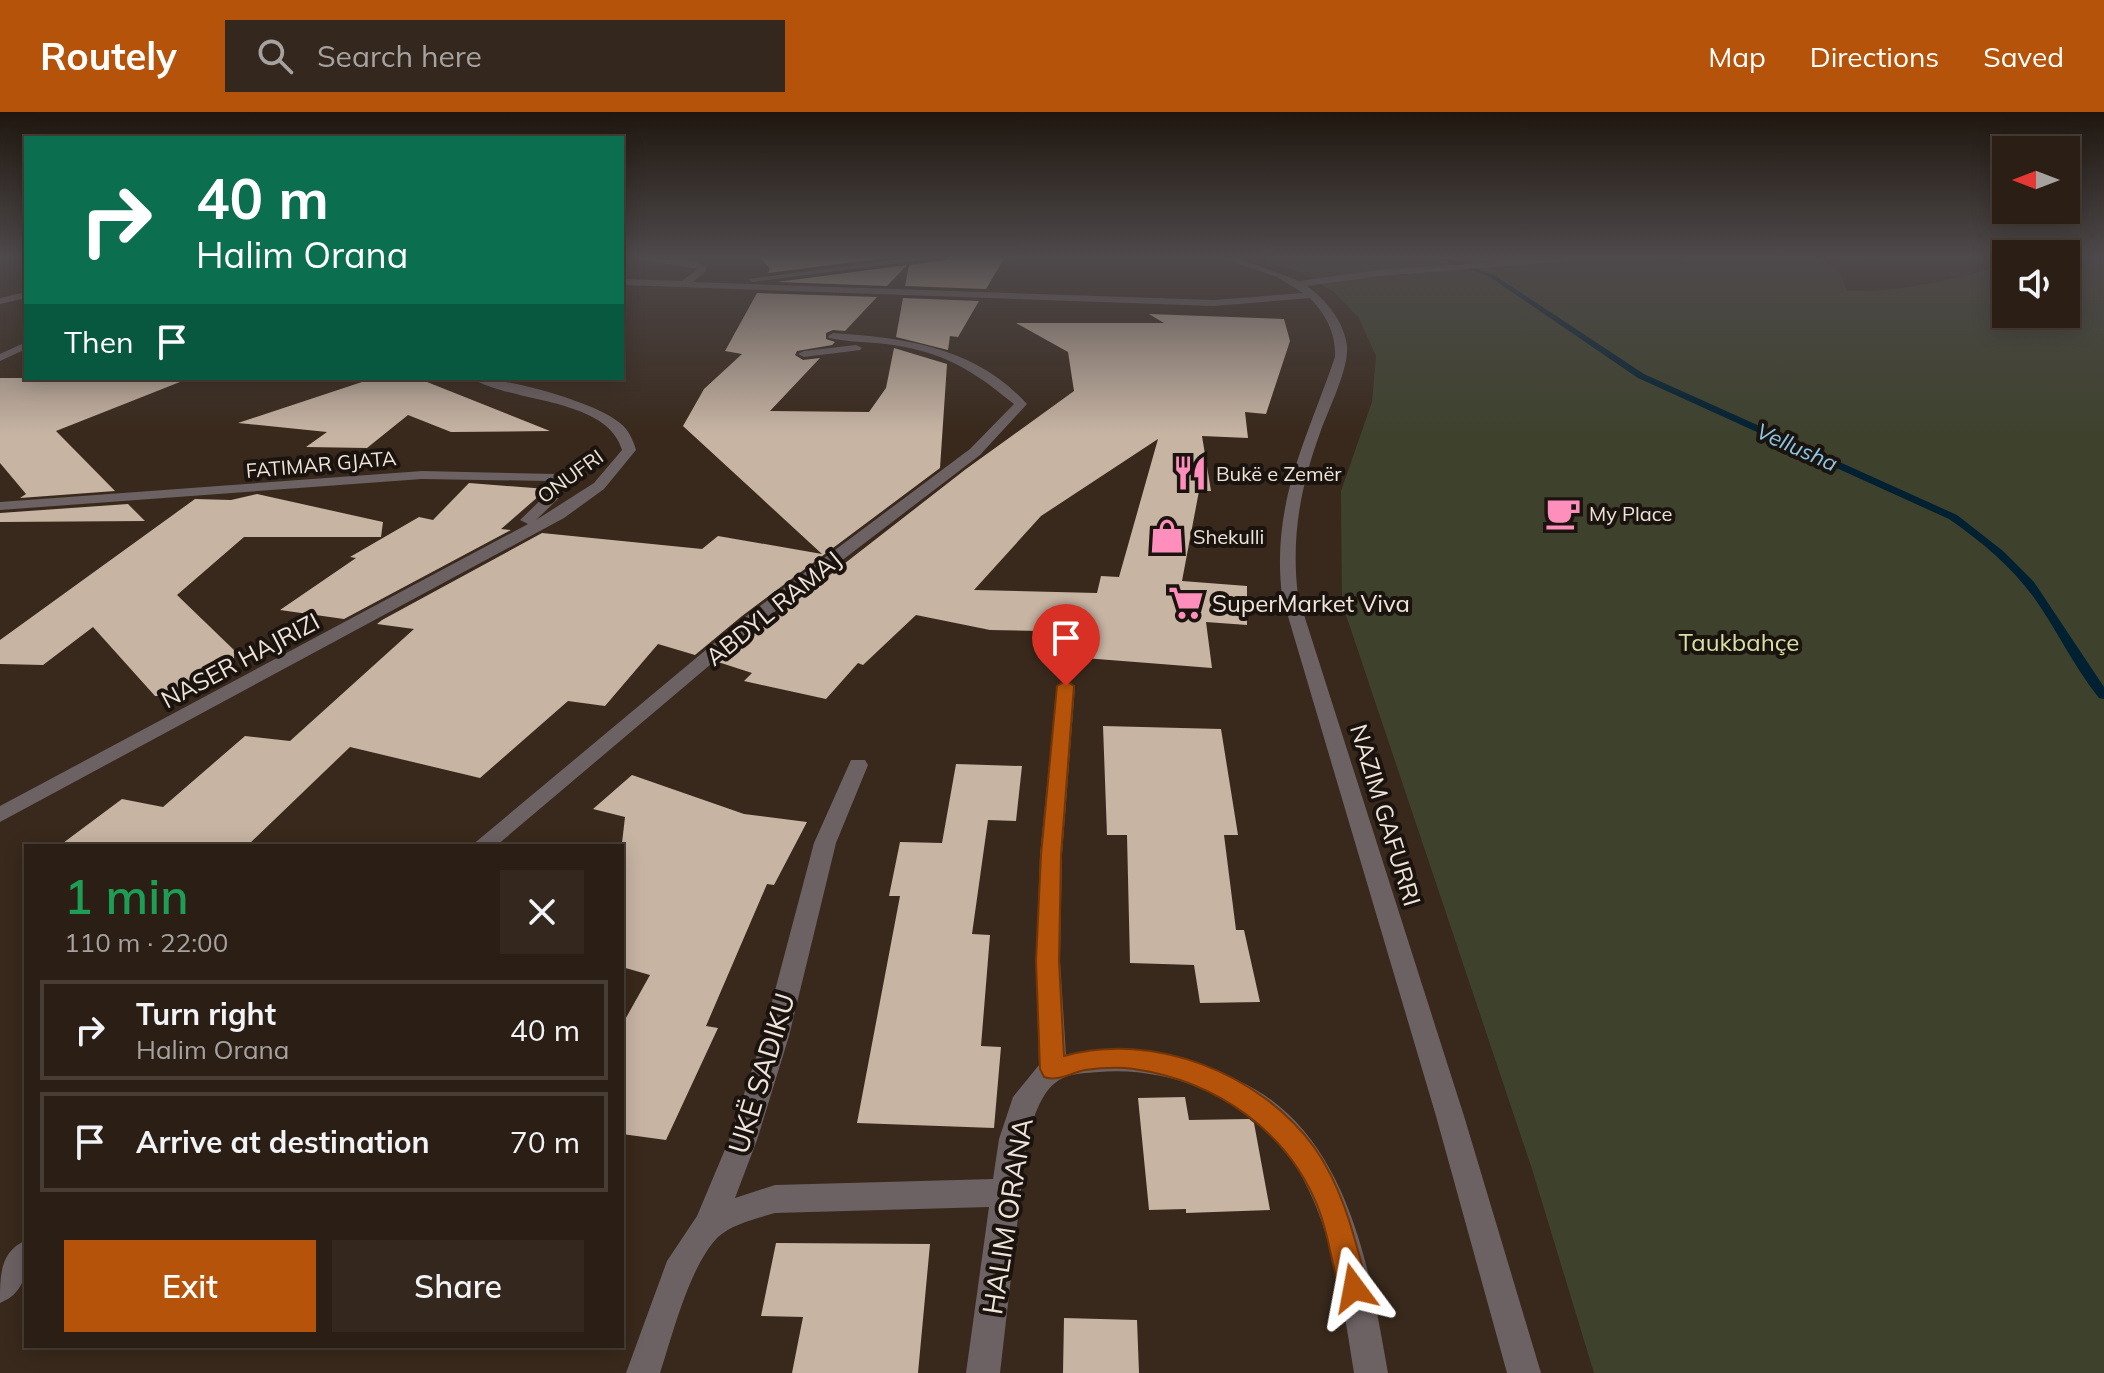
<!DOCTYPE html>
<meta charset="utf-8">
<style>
:root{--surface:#2b1f15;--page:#33271e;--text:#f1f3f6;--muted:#a6a2a0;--line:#473d34;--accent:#b45309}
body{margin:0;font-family:Mulish,sans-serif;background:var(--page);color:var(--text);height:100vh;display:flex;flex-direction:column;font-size:30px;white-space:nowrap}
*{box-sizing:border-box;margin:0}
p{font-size:26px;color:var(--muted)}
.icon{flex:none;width:44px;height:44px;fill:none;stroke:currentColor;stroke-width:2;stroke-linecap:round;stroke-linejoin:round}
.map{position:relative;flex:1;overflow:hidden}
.details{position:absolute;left:24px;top:732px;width:600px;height:504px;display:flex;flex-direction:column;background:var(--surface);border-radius:0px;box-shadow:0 4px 20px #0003,0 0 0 2px var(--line)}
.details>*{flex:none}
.hud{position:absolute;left:24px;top:24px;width:600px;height:244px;border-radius:0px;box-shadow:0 4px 20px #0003,0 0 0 2px var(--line);background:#0b6e4f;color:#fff;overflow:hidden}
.needle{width:52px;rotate:270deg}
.buttons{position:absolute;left:1992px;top:24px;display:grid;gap:16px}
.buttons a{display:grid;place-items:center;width:88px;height:88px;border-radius:0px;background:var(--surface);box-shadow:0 4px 20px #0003,0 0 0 2px var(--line);font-size:40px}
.pin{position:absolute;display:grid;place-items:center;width:68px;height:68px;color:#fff;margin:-82px -34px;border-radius:50% 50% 50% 0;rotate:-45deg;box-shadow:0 0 8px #0007}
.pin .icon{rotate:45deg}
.me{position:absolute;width:88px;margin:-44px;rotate:347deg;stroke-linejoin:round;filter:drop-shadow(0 0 6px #0008)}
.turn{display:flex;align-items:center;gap:28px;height:168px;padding:0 40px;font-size:36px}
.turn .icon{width:104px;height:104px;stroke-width:2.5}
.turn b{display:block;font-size:56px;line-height:68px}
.then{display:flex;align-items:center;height:76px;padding:0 40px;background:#0003;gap:16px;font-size:30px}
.round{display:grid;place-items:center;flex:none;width:84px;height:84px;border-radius:0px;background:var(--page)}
.head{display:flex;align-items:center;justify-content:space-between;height:136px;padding:0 40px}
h1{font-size:48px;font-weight:600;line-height:60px;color:#1e9e55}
.primary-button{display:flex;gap:16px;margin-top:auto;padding:16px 40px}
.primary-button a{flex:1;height:92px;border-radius:0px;background:var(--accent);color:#fff;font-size:32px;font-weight:600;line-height:92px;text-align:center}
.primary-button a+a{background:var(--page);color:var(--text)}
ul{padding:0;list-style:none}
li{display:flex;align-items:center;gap:24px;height:100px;margin:0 16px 12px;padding:0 24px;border:4px solid var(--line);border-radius:0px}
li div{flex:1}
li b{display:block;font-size:30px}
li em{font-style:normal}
header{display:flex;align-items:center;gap:48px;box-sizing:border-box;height:112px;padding:0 40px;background:var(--accent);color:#fff}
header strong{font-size:38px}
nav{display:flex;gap:44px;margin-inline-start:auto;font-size:28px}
.search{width:560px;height:72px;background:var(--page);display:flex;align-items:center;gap:20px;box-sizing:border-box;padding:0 28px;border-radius:0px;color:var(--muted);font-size:30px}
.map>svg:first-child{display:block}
.green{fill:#3e422d}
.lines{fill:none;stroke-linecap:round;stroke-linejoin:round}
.stream{fill:#012132;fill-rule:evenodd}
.building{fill:#c7b4a3;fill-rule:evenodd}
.minor{fill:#6c6163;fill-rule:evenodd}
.route{fill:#b45309;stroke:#753606;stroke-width:2}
.labels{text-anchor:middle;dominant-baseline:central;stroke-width:8;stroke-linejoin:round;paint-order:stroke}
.far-street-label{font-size:20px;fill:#efe4dc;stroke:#1b140e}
.far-poi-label{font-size:20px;fill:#efe4dc;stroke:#1b140e;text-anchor:start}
.far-water-label{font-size:22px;font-style:italic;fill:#8bc7ea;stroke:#1b140e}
.poi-label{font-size:24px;fill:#efe4dc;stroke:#1b140e;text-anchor:start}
.street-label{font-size:24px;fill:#efe4dc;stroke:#1b140e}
.park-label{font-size:24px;fill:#d5e1a5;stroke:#1b140e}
.near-street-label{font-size:28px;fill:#efe4dc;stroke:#1b140e}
</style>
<header>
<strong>Routely</strong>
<div class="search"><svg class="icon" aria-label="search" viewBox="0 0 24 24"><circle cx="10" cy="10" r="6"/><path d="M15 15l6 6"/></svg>Search here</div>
<nav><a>Map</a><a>Directions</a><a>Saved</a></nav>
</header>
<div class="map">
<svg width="2104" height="1261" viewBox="0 0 2104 1261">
<rect width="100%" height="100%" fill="#39291c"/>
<path class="green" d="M1250,145H1647L1675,150L1690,145H1807L1835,149L1847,179C1901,180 1955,168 2006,152V202H2066V148L2104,146V1261H1594L1532,1057L1342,491L1341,379L1372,290L1376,244L1359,206L1334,180L1297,159Z"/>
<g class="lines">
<path class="stream" d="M1435,145H1444L1494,163L1644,262L1957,403L2003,439L2034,470L2104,575V587L2099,586C2074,555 2058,520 2035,487C2012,455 1982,430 1949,407L1638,266L1490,165Z"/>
</g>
<path class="building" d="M760,145H894L768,161L770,157Z
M949,145H1005L986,177L905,174L909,153L946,148Z
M907,153L887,174L777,170Z
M757,181L877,185L845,219L833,218L826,221V227L835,230L832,233L797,239L795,243L803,248L820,246L770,299L869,300L886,276L894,236L947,252L940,356L742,504L695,543L658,532L605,594L568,589L480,666L350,635L247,734H59L122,687L163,695L245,624L290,629L414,517L377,512L382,508L542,421L702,437L718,424L822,442L683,314L704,277L742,242L725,239Z
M903,186L979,189L958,225L950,224L948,238L896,225Z
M1149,202L1284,207L1290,229L1266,302L1245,300L1248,326L1202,324L1211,379H1199L1182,469L1247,474V513L1206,510L1212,556L1084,546L1089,520L990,518L916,503L863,553L858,551L826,587L744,569L752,561L718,550L966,357L1074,279L1068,240L1016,211H1164ZM1158,327L1119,465L1101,464L1097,481L974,478L1041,404Z
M0,266H185V268L56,319L115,379L20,386L26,382L0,351Z
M374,266H417L550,319L451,320L408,303L367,336L306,335L327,320L238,311Z
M469,371L547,377L501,417L511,418L344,507L280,498L356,446L350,445L419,405L433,408Z
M257,382L383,410L381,425H244L177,483L234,538V557L166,584H155L93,515L43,553L0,552V528L195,387L231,388Z
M128,392L145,409L0,410V401Z
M1103,614L1221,617L1238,723H1224L1236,818H1244L1260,890L1200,891L1194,853L1130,851L1127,723H1107Z
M956,652L1022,654L1016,709L988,708L972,822L990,823L981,934L1001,935L994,1016L857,1011L900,784H889L900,730L942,731Z
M632,663L744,702L807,710L774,773L767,772L706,914L718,916L666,1028L622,1022V913L650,863L622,855V731L625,705L593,697Z
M1185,985L1189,1008L1249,1007L1254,1011L1270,1098L1186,1101V1097L1149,1098L1138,986Z
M776,1131L930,1132L918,1261H792L803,1205L761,1204Z
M1064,1206L1137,1208L1139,1261H1063Z"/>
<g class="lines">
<path class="minor" d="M628,145L696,150L706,155V159L693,170L1214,188L1303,181L1277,165L1220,145H1234L1299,169L1379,158L1573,145H1619L1379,164L1307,174C1326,188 1344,209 1347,234C1349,257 1328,298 1320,321C1300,376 1291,426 1298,484L1464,1004L1541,1261H1507L1436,1004L1282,484C1271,391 1306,330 1335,245C1336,221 1326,203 1310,186L1214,194L622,173V167L682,169L697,157Z
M917,145H946L753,170L748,167Z
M1860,145H1879L1874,148Z
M26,180V186L0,192V186Z
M833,221C906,226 975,235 1027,292L980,343L756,514L496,734H471L744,506L970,337L1014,292C971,257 942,239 886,232C867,230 848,230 829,226L828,224Z
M26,230V237L0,249V242Z
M856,233L862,236L860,238L804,245L798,242L804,239Z
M472,266C507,266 593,289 620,311C629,318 633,328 636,338L604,377L564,406L0,710V694L528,412L520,408L550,379L551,372L548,369L422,367L0,398V390L422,359L557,362L565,371L562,383L536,408L594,371L622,338C607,285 509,291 472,266Z
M1066,568L1075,574L1062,743L1060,849L1066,943C1113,931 1159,937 1204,954C1230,964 1258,976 1279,994C1354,1056 1372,1171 1388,1261H1354C1342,1186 1331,1099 1284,1037C1242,983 1165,954 1099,960C1088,961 1073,961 1063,966C1041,976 1034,1006 1027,1027L1000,1261H966L989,1095L775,1101C758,1106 732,1112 718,1125C689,1155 673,1222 660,1261H626L667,1149L697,1104L729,1028L763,924L814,731L851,648H865L868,653L836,731L789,924L757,1028L735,1086L775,1073L993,1067L999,1027L1013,985L1039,953L1036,849L1040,743L1057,574Z
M26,1128C26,1155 29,1179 0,1191C0,1162 0,1140 26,1128Z"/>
</g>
<linearGradient id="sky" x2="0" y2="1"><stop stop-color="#1f170f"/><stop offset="0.45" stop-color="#4e494b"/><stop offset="1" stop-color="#4e494b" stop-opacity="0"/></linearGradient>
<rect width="2104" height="322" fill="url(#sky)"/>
<path class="route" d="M1066,569L1074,574L1061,743L1059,849L1064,944C1153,919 1260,961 1314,1035C1344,1077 1355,1128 1368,1176L1364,1187L1354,1191L1343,1187C1332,1158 1330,1127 1319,1098C1289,1019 1216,969 1134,957C1119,955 1100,956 1085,958C1070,961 1058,970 1044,965L1040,957L1036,849L1041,743L1057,574Z"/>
<defs>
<g id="restaurant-bare" transform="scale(2.76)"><path d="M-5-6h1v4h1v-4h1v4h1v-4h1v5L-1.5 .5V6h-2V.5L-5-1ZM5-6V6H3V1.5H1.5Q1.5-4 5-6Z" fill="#fe8ebb" stroke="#1b140e" stroke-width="2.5" paint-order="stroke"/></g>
<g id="cafe-bare" transform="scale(2.76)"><path d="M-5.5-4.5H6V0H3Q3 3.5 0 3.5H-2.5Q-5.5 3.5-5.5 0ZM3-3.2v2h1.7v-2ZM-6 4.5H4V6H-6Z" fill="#fe8ebb" stroke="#1b140e" stroke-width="2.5" paint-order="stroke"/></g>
<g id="shop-bare" transform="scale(2.76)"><path d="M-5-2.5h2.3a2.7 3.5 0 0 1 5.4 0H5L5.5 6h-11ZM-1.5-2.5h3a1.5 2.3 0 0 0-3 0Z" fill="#fe8ebb" stroke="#1b140e" stroke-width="2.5" paint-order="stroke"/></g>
<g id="supermarket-bare" transform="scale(2.76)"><path d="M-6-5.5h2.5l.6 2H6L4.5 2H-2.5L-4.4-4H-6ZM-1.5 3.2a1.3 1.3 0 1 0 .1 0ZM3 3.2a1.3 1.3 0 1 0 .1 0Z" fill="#fe8ebb" stroke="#1b140e" stroke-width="2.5" paint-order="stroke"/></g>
</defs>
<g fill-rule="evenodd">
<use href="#restaurant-bare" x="1190" y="361"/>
<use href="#cafe-bare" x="1563" y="401"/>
<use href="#shop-bare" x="1167" y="424"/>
<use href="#supermarket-bare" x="1186" y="491"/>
</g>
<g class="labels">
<g class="far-street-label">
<text transform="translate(321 352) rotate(-5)">FATIMAR GJATA</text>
<text transform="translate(570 364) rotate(-36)">ONUFRI</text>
</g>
<g class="far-poi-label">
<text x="1216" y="361">Bukë e Zemër</text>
<text x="1589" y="401">My Place</text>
<text x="1193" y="424">Shekulli</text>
</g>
<g class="far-water-label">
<text transform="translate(1797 335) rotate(24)">Vellusha</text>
</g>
<g class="poi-label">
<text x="1212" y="491">SuperMarket Viva</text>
</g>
<g class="street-label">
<text transform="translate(773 496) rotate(-39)">ABDYL RAMAJ</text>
<text transform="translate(240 548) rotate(-28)">NASER HAJRIZI</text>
<text transform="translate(1386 703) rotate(73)">NAZIM GAFURRI</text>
</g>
<g class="park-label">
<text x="1739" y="530">Taukbahçe</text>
</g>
<g class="near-street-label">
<text transform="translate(761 961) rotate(-73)">UKË SADIKU</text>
<text transform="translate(1007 1104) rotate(-81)">HALIM ORANA</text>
</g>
</g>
</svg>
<div class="buttons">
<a><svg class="needle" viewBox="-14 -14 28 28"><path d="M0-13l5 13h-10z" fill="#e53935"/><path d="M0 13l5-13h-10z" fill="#a6a2a0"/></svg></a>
<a><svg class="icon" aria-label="sound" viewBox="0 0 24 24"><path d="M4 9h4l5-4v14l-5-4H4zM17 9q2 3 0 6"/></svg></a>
</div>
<div class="pin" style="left:1066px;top:574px;background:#d93025"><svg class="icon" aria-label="arrive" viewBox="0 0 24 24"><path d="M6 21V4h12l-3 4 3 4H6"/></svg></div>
<svg class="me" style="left:1354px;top:1176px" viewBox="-20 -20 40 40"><path d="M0-17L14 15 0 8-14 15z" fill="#b45309" stroke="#fff" stroke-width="4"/></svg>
<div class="hud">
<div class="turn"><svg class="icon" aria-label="right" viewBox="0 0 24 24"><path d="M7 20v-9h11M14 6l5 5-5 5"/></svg><div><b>40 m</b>Halim Orana</div></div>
<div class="then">Then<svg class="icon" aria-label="arrive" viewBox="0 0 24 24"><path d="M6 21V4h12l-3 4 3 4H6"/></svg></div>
</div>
<section class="details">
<div class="head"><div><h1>1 min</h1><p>110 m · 22:00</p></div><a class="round"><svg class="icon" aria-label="close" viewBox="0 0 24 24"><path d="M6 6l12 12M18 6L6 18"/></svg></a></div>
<ul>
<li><svg class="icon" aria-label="right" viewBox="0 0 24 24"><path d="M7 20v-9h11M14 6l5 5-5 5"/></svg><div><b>Turn right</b><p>Halim Orana</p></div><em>40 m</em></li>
<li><svg class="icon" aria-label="arrive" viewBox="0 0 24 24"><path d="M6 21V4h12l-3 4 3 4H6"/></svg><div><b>Arrive at destination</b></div><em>70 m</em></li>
</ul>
<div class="primary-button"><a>Exit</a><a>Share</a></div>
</section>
</div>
